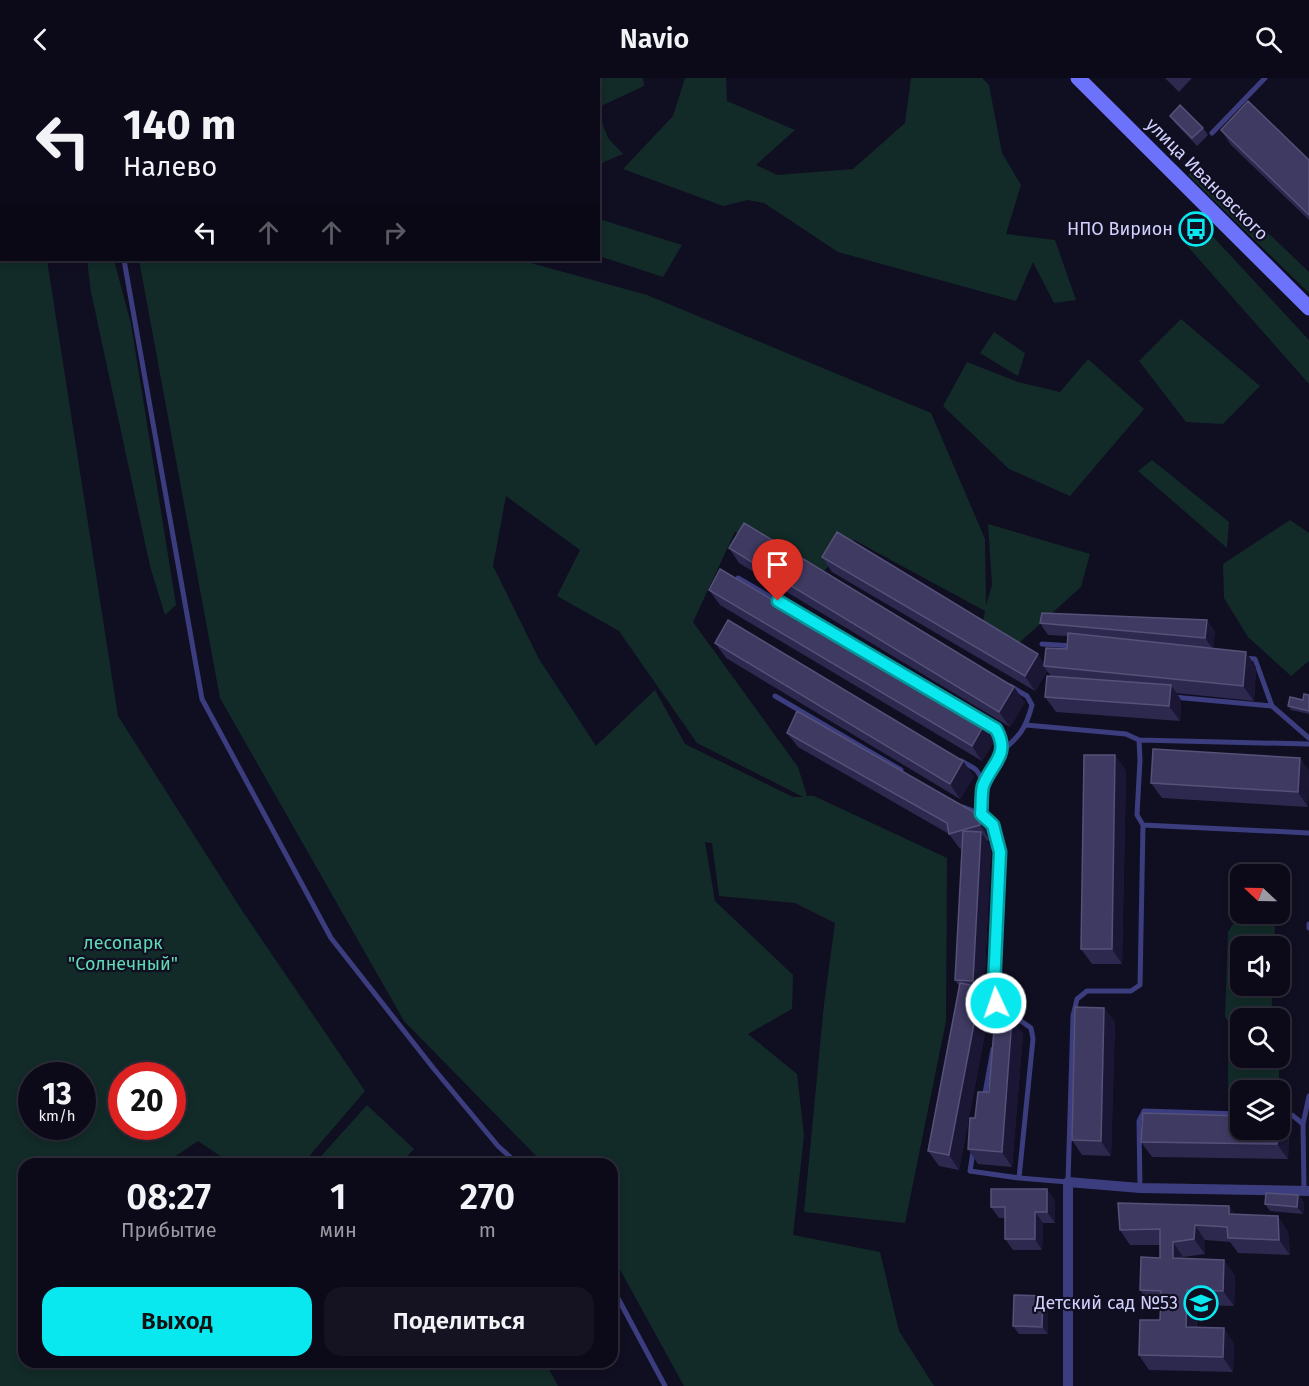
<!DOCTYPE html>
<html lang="ru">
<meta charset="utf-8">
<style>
:root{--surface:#0c0a19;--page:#151322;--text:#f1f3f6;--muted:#9a9aa2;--line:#2c2b38;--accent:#0ae8ef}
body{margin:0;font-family:"Fira Sans",sans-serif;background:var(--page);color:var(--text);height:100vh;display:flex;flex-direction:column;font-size:22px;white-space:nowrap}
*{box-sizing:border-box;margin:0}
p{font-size:20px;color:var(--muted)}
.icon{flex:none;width:33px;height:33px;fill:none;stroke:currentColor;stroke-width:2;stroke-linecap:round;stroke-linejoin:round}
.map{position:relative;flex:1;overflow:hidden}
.panel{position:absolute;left:18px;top:1080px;width:600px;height:210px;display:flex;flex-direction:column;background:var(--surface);border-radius:18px;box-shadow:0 3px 9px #0003,0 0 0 2px var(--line)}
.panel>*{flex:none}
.top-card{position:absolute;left:0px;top:0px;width:600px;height:183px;box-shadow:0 3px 9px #0003,0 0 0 2px var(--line);background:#0c0a19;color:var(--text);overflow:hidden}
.needle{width:39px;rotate:292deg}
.fabs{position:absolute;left:1230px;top:786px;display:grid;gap:12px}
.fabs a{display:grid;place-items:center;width:60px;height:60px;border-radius:12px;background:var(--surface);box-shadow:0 3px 9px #0003,0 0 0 2px var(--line);font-size:30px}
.speed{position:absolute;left:18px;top:984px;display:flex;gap:12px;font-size:30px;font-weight:700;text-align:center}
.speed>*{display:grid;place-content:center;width:78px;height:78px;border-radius:50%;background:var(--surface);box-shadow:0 3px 9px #0003,0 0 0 2px var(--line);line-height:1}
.speed small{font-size:15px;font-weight:400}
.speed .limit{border:9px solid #d22;background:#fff;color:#111}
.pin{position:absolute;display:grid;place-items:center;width:51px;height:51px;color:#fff;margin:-62px -26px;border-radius:50% 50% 50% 0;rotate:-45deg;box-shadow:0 0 6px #0007}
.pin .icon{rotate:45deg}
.me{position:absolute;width:66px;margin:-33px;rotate:357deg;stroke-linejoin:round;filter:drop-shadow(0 0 4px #0008)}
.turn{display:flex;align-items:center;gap:21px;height:126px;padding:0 24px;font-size:27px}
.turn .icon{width:78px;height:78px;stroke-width:2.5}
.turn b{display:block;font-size:42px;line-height:51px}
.lanes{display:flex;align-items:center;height:57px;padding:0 24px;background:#0003;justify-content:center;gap:30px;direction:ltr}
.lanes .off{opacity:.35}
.eta{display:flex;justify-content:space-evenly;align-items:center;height:102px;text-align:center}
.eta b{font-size:36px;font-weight:600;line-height:42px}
.primary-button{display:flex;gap:12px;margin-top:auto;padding:12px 24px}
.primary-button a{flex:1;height:69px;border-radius:18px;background:var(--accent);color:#111;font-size:24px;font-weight:600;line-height:69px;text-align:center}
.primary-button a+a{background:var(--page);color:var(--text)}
header{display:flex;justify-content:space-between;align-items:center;height:78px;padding:0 24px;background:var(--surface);font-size:27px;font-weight:600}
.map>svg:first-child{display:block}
.green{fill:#122b28;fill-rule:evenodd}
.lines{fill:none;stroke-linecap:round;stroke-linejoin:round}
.lane{stroke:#3b3d7e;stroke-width:5}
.street{stroke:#3b3d7e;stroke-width:10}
.secondary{stroke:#6c72f9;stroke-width:15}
.wall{fill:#2c284e}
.shaded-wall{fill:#1a1634}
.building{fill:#3e3a61;stroke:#555179;stroke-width:1.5}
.route-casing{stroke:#06979b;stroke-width:15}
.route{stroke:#0ae8ef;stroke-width:10}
.labels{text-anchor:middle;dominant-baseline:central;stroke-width:4.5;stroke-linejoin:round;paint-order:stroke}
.street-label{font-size:18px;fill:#d2d0fd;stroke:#100e21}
.poi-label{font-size:18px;fill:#d2d0fd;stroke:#100e21;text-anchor:end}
.park-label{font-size:18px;fill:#60dab3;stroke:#100e21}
</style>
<header><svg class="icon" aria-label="back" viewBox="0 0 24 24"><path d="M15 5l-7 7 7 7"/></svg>Navio<svg class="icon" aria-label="search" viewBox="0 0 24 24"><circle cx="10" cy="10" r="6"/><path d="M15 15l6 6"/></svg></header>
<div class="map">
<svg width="1309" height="1308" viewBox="0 0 1309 1308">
<rect width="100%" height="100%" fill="#100e21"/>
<path class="green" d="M501,0H643L644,8L599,29L598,2L499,1Z
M685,0H726L727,23L795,52L756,87L777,97L853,91L905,45L911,0H982L989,7L1002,75L1021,107L1006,156L1055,162L1076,222L1054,225L1033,184L1016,223L838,174L764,125L747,122L723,128L623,91L673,38Z
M598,34L608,60L623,76L599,86Z
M0,54L2,182H47L118,638L243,834L365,1013L306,1082L300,1086H232L198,1063L164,1086H24V1284H545L558,1308H0ZM32,998H82V1048H32ZM122,998H172V1048H122Z
M1197,87L1309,194V215L1188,97Z
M1191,135L1309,262V306L1182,162Z
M599,141L682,167L663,199L599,178Z
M87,182H114L131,246L176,527L165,537L150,488L91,214Z
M139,182H520L647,217L931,335L985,461L986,527L992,507L988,446L1090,476L1081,509L1019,565L983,544L985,533L854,462L824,493L735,454L693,544L798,689L807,718H814L947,780L946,943L905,1145L804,1134L824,926L835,845L795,825L719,818L712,765L705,764L715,823L793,897L792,931L748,956L797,996L804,1057L793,1157L880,1174L899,1253L934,1308H684L612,1177V1086H544L404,943L220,620ZM506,418L580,472L557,518L619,553L697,665L803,719H793L685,666L655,612L596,668L539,581L493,488Z
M1181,241L1260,308L1223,346L1186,344L1139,283Z
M994,254L1025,275L1018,298L980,275Z
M1088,281L1144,331L1070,418L1009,391L943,328L967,284L1018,304L1060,314Z
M1152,382L1229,444L1227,470L1138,393Z
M1290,442L1309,455V583L1291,598L1248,559L1224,520L1223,486Z
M1259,838L1273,842L1275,847L1274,868H1240V908H1273L1271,939L1270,940H1240V951L1234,950L1225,939L1228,854L1233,846L1249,839Z
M1228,974H1240V980H1279V1012H1240V1017H1228Z
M367,1027L414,1071L400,1086H314Z"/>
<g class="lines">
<path class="lane" d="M0,31H2
M1212,55L1265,0
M124,182L202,621L331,860L434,991L498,1068L518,1086
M738,500L996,651C1008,673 993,691 982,710
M1042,566L1073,568
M1244,580L1255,581L1272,628L1309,660
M775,618L901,692
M1173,619L1272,628
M1026,647L1126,656L1139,662L1140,682L1137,737L1143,747L1309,755
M1139,662L1309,666
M1002,673C1020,658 1026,650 1032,627L1027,618L1010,608
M961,683C966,686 974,689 977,693C986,704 982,724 981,736
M963,729L981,736L993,747L1000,774L994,908L998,944
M1309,846V850
M1007,940L1021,943L1031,950L1033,961L1019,1100
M984,1021L993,971
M1280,1037H1292L1303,1046L1304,1113
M1303,1046L1309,1018
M973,1074L970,1093L1019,1100L1068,1104L1073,938L1077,921L1087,913H1131L1140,907L1143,747
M1140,1110L1139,1043L1144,1033L1240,1036
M612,1209L665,1308"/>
<path class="street" d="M1068,1308V1104L1140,1110L1309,1113"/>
<path class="secondary" d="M1078,0L1309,230"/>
</g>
<path class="wall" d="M1165,0H1192L1179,14Z
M1170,38L1203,50L1208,57L1197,68L1175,45Z
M1221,52L1309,82V142L1231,67Z
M729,470L1025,624L1010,649L739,485Z
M822,479L1044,585L1067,571L1068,558L1048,557L1040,545L1215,553L1213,570L1256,589L1254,623L1176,615L1181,622L1180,643L1056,634L1045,619L1051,598L1047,593L1035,613L832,494Z
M709,512L984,647L995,662L982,683L720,527Z
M715,565L974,698L960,721L726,580Z
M1309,617V636L1291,632L1288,628L1303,622Z
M787,655L977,736L988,751L990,762L987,763L991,769L984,913L991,924L959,1092L939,1088L928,1073L959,908L955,902L962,770L960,771L949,756L798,669Z
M1300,680L1309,693L1308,729L1162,720L1151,705Z
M1126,692L1122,886H1092L1081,871Z
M1104,930L1115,944L1111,1078L1082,1077L1072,1062Z
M1023,955L1012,1089L978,1086L968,1071L975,1040Z
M1280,1041L1289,1055L1288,1081L1152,1079L1141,1064L1280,1052Z
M1298,1117L1304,1125L1303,1136L1270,1133L1265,1126Z
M1055,1122V1145H1043L1042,1172H1013L1005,1161V1140H999L991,1129Z
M1229,1128L1235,1136L1288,1153L1290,1177L1238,1175L1230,1164L1205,1162V1176L1183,1179V1180L1235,1197L1234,1228L1197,1227V1249L1234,1265L1233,1294L1149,1292L1139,1277L1160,1242L1161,1227H1150L1140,1212L1160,1180V1167H1130L1120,1152Z
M1048,1226V1256H1019L1013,1248Z"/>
<path class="shaded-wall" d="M1207,542L1215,553L1213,571L1205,560Z
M1246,574L1256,589L1254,623L1243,608Z
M1038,576L1046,588H1044L1047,593L1035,613L1025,598Z
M1171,607L1181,622L1180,643L1169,628Z
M1014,609L1025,624L1010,649L999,634Z
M984,647L995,662L982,683L972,668Z
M1115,677L1126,692L1122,886L1112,871Z
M1300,680L1309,693L1308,729L1298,714Z
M963,683L974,698L960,721L950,706Z
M977,736L988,751L990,762L980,747Z
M981,754L991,769L984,913L991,924L959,1092L949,1077L980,913L973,903Z
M1104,930L1115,944L1111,1078L1101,1063Z
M1012,940L1023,955L1012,1089L1002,1074Z
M1280,1041L1289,1055L1288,1081L1277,1066L1278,1052H1280Z
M1047,1111L1055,1122V1145L1047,1134Z
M1298,1117L1304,1125L1303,1136L1297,1129Z
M1229,1128L1240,1143L1229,1136Z
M1035,1134L1043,1145L1042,1172L1035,1161Z
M1278,1138L1288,1153L1290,1177L1279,1162Z
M1195,1147L1205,1162V1176L1194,1161Z
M1173,1164L1183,1179L1184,1195L1173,1180Z
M1224,1182L1235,1197L1234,1228L1223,1213Z
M1187,1212L1197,1227L1196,1264L1186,1249Z
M1043,1218L1048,1226V1256L1042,1249Z
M1224,1250L1234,1265L1233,1294L1223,1279Z"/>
<path class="building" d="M1248,23L1309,82V137L1221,52Z
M1180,27L1203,50L1192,60L1170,38Z
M744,445L1014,609L999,634L729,470Z
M837,454L1038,576L1025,598L822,479Z
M720,491L984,647L972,668L709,512Z
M1042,535L1207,542L1205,560L1040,545Z
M728,542L963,683L950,706L715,565Z
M1068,555L1246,574L1243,608L1044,588L1046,570L1067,571Z
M1047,598L1171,607L1169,628L1045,619Z
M1304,616L1309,617V633L1288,628L1290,619L1303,622Z
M797,633L977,736L980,747L949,756L947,745L787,655Z
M1153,671L1300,680L1298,714L1151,705Z
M1084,677H1115L1112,871H1081Z
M963,753L981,754L973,903L955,902Z
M960,905L981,909L949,1077L928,1073Z
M1075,929L1104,930L1101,1063L1072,1062Z
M995,939L1012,940L1002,1074L968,1071L970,1040H975L978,1014H989Z
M1143,1035L1240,1038V1052H1278L1277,1066L1141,1064Z
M991,1111H1047V1134H1035V1161H1005V1129H991Z
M1266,1115L1298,1117L1297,1129L1265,1126Z
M1118,1125L1229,1128V1136L1278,1138L1279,1162L1228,1160L1227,1149L1195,1147L1194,1161L1173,1164V1180L1224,1182L1223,1213L1187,1212L1186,1249L1224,1250L1223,1279L1139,1277L1140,1242H1160L1161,1213L1140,1212L1141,1179L1160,1180V1151L1120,1152Z
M1014,1217L1043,1218L1042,1249L1013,1248Z"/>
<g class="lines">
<g class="route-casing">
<path id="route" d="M778,523L996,651C1011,677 991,686 983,708C981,716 982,728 981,736L993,747L1000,774L994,908L996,925"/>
</g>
<use href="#route" class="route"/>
</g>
<defs>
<g id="bus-ring" transform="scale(1.725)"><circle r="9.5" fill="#100e21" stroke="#0ae8ef" stroke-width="1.5"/><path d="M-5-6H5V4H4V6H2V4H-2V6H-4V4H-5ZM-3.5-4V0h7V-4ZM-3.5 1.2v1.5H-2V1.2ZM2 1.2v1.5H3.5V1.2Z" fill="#0ae8ef"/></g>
<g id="school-ring" transform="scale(1.725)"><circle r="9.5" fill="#100e21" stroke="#0ae8ef" stroke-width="1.5"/><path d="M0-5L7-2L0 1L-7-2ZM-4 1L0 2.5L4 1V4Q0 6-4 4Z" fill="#0ae8ef"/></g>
</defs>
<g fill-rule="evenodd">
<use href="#bus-ring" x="1196" y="151"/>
<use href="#school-ring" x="1201" y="1225"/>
</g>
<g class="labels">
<g class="street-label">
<text transform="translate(1207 101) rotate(45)">улица Ивановского</text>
</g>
<g class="poi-label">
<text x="1173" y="151">НПО Вирион</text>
<text x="1178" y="1225">Детский сад №53</text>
</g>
<g class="park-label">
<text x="123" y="865">лесопарк<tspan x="123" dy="21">"Солнечный"</tspan></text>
</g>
</g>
</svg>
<div class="fabs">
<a><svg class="needle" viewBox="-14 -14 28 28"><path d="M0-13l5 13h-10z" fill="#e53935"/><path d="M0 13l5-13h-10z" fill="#9a9aa2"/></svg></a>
<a><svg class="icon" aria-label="sound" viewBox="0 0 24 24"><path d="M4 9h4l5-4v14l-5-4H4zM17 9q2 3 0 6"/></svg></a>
<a><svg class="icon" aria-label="search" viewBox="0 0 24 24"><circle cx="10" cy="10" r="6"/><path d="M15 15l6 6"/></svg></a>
<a><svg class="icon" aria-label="layers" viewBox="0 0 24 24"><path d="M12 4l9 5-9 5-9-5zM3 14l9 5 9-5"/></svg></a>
</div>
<div class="speed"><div>13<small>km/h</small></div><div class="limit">20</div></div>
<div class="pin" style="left:778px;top:523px;background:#d93025"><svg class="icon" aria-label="arrive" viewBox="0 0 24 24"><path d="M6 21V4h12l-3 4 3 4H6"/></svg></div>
<svg class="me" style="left:996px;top:925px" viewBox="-20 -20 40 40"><circle r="17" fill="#0ae8ef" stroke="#fff" stroke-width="3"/><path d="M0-11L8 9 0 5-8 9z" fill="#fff"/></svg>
<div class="top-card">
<div class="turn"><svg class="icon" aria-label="left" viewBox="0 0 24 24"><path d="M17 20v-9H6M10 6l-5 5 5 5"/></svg><div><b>140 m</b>Налево</div></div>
<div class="lanes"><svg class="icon" aria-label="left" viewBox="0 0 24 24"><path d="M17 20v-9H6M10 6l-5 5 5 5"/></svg><svg class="icon off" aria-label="ahead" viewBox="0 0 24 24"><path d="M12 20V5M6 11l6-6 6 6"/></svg><svg class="icon off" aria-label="ahead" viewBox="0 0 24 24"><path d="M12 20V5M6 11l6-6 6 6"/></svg><svg class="icon off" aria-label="right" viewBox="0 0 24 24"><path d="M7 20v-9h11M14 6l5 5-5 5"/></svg></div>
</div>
<section class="panel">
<div class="eta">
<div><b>08:27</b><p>Прибытие</p></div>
<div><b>1</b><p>мин</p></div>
<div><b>270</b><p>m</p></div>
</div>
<div class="primary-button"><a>Выход</a><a>Поделиться</a></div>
</section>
</div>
